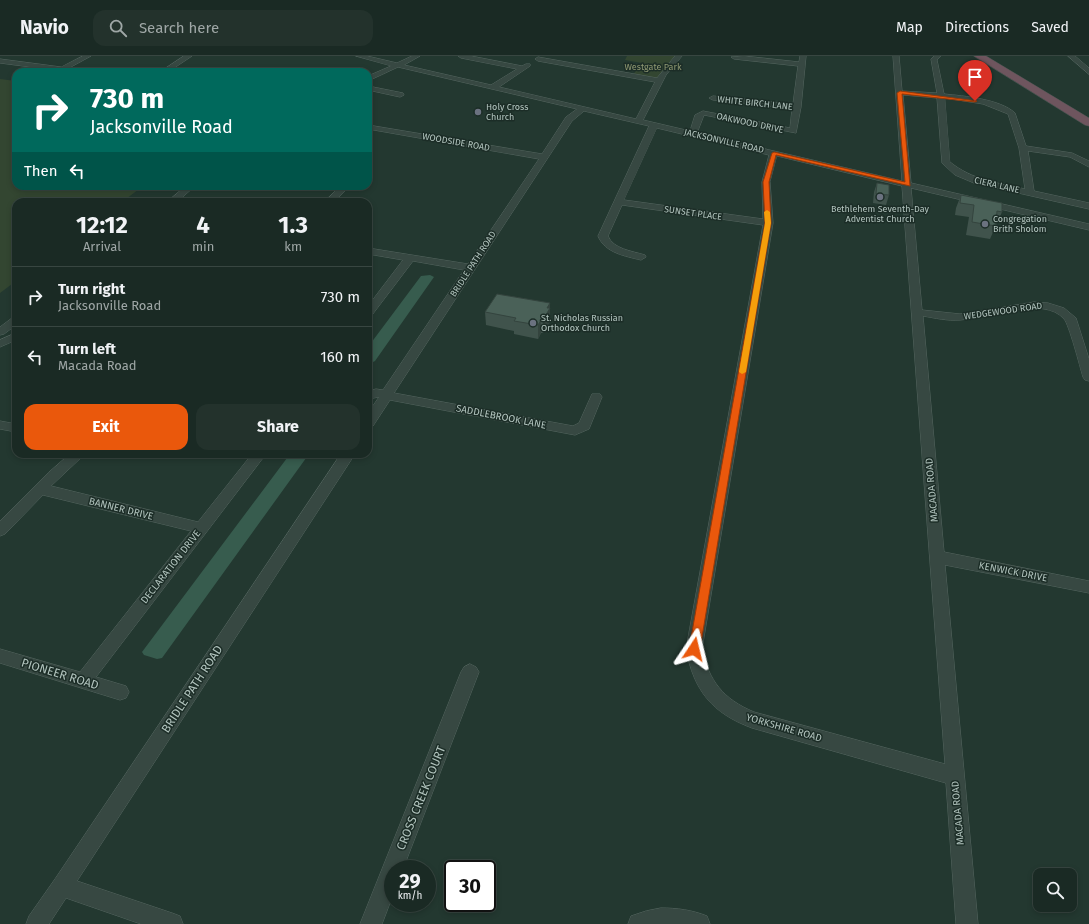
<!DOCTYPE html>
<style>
:root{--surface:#1a2a24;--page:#23322c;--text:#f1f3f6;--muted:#9fa7a6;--line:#384641;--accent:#ea580c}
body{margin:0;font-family:"Fira Sans",sans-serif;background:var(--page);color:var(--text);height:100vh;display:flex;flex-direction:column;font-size:15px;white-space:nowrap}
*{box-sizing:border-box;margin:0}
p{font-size:13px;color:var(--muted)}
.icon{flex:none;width:22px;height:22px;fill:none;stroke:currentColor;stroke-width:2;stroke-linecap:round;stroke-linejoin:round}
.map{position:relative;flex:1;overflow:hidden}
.side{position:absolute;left:12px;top:142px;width:360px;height:260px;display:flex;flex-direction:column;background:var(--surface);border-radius:12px;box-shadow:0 2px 6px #0003,0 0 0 1px var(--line)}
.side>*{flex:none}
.banner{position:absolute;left:12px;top:12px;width:360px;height:122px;border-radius:12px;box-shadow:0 2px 6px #0003,0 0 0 1px var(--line);background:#00695c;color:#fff;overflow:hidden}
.controls{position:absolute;left:1033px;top:812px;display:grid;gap:8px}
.controls a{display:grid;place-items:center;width:44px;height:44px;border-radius:8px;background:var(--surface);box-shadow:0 2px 6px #0003,0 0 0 1px var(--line);font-size:20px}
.speed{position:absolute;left:384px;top:804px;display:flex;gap:8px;font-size:20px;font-weight:700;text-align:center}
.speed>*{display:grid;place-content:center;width:52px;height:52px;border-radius:50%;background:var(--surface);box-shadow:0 2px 6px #0003,0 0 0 1px var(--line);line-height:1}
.speed small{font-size:10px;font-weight:400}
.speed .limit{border:2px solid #111;border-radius:6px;background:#fff;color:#111}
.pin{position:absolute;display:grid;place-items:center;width:34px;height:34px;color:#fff;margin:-41px -17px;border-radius:50% 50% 50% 0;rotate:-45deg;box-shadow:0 0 4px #0007}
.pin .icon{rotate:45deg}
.me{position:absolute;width:44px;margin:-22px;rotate:10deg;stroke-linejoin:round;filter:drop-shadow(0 0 3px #0008)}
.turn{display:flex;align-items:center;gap:14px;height:84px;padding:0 12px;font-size:18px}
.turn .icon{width:52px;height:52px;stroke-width:2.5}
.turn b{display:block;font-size:28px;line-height:34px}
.then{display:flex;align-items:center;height:38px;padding:0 12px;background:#0003;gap:8px;font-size:15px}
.eta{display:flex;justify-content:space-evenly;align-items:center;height:68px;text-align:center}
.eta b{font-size:24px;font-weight:700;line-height:28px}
.button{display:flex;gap:8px;margin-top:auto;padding:8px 12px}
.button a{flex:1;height:46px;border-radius:12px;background:var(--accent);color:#fff;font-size:16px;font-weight:700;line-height:46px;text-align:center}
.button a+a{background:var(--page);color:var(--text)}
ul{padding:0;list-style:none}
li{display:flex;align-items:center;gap:12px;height:60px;padding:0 12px;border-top:1px solid var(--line)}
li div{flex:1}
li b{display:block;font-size:15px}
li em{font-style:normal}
header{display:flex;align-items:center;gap:24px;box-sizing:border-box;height:56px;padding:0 20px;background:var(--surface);border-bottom:1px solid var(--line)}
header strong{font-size:19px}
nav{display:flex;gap:22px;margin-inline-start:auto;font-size:14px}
.search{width:280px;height:36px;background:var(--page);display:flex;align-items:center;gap:10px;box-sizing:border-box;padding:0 14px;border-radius:12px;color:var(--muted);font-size:15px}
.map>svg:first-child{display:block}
.green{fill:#334631}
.water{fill:#375c4e}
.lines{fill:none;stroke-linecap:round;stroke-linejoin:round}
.minor-casing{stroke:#556660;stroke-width:1}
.highway-casing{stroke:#42534d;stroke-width:1}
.minor{fill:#374842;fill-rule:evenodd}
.highway{fill:#6e555e;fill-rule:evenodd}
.wall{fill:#40534c}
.shaded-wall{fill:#34443e}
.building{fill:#4a6158;stroke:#34443e}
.route{fill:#ea580c;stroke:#983908}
.slow{fill:#f59e0b}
.worship-dot{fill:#6b7280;stroke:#1c2d27;stroke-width:1.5}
.labels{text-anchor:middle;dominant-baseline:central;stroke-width:3;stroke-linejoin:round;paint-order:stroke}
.far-park-label{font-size:9px;fill:#8f9872;stroke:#1c2d27}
.far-street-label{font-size:9px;fill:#b2c4be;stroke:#1c2d27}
.far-poi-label{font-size:9px;fill:#b2c4be;stroke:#1c2d27;text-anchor:start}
.street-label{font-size:10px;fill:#b2c4be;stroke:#1c2d27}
.near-street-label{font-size:12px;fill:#b2c4be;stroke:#1c2d27}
</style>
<header>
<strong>Navio</strong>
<div class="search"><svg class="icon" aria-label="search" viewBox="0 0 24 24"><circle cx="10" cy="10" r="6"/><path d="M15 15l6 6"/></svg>Search here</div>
<nav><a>Map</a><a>Directions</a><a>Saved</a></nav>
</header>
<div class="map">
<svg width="1089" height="868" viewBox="0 0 1089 868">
<rect width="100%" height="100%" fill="#233830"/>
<path class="green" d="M627,0H679L660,25L632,20L642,7L625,4Z
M0,23L16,25V130H143L122,146H16V225L0,237Z"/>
<path class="water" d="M430,219L434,221L375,305L373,306L368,304V291L421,220Z
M290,398H309L162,602L157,603L144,599L142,596L145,592Z"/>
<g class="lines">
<g class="minor-casing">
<path id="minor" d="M83,0H91L69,12L85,14L88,16H69L0,7V3L61,11Z
M184,0H192L168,16H160Z
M356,0H367L397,7L412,0H420L404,9L491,29L517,13L461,2L458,0H471L522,10L526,8H530V10L499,31L636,63L655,26L538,5L535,3L538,1L657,22L675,0H682L666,19L643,64L690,75L695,59L703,55L790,72L792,53L713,44L709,42L713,40L793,48L798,10L734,3L731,1L744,0L799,6L800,0H806L801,51L796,77L704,59L697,77L902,125L893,0H899L902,35L937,37L931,3L934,0H941L937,4L944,38C964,40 1000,43 1015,57L1026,90L1072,97L1089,105V111L1070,101L1028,95L1034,135L1089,147V153L974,127L955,119L942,107L937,42L903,39L911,127L1089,168V174L911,132L922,254L960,258L1034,246L1048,247L1064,252L1076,262L1089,303V325L1085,324L1083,321C1080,311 1069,268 1064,263C1044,239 986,262 960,264C947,265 935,262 923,260L944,496L1089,525V537L945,509L978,868H956L946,727L752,672C712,657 694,635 686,593L763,169L622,149L608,180C613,193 632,195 645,199L646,201L641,204C625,200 605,197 598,180L649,70L584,55L572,65L394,337L573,370L579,367L592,338H600L602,341L589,373L575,379L390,344L373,370L368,371V357L379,341L368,343V335L376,333L383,334L464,214L413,205L372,259L368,260V250L403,204L368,198V192L468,208L539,103L368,73V69L542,98L566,61L577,53L398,11L368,25V20L391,10ZM945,42L983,48L1008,58L1019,92L1025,133C998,127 972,124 950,106ZM657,72L769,99L762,126L763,163L624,144ZM777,100L902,130L945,708L754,656C723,643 709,625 702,593L773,167L770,126Z
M1068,0H1075L1089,12V18Z
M303,14L307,15L308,16H300Z
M368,30L403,37L404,39L400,41L368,34Z
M186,130H195L177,146H167Z
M341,130H350L334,146H324Z
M16,261V269L4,278L0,279V271L12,262Z
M16,277V284L0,291V284Z
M0,365L16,368V376L0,373Z
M70,398H85L51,430L198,466L252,398H266L96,621L126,630L129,636L126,642L120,644L0,607V593L80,616L191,475L43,439L5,478L0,480V465L48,417Z
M341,398H355L77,825L172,857L180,860L183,868H141L66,842L49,868H26L29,860L55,823Z
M470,608L476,611L479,616L403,813H393V839L382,868H360L461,616L464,611Z
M661,852C677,852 692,854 707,860L710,868H628L631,860L646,855Z"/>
</g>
<g class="highway-casing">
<path id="highway" d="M974,0H986L1089,62V70L1085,69Z"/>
</g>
<use href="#minor" class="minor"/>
<use href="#highway" class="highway"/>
</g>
<path class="wall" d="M877,127L889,139L886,149L873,147L874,136Z
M961,139L1002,156L990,183L966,179L969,161L955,159L956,152Z
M550,252V266L543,277H541L538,283L514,278V275L486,269L485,256Z"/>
<path class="shaded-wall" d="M550,247V266L543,277V264L547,252Z
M541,264V277L538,283V269Z"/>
<path class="building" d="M877,127L889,129V139L876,138Z
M961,139L1002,147V156L997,155L996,170L972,166L974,149L960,147Z
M497,238L550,247L547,252H550L543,264H541L538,269L514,265L516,262L485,256Z"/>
<path class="route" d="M900,35L977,45L975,46L902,38L910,130L776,99L769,126L771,167L700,593L698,596L694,598L690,596L689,593L765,167L763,126L772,97L774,96L905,126L897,37Z"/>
<path class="slow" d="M767,154L770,156L771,167L746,316L742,318L739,316L765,167L764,156Z"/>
<g class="worship-dot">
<circle cx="478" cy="56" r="4"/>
<circle cx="880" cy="141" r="4"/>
<circle cx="985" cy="168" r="4"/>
<circle cx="533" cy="267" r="4"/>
</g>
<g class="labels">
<g class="far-park-label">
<text x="653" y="11">Westgate Park</text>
</g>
<g class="far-street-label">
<text transform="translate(755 47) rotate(6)">WHITE BIRCH LANE</text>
<text transform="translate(750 67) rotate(12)">OAKWOOD DRIVE</text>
<text transform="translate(724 85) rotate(13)">JACKSONVILLE ROAD</text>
<text transform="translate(456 86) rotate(10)">WOODSIDE ROAD</text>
<text transform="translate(997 129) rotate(13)">CIERA LANE</text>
<text transform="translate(693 157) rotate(8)">SUNSET PLACE</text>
<text transform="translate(473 208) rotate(-57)">BRIDLE PATH ROAD</text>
<text transform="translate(1003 255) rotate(-8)">WEDGEWOOD ROAD</text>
</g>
<g class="far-poi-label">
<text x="486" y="51">Holy Cross<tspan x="486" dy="10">Church</tspan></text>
<text x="880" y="153" text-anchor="middle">Bethlehem Seventh-Day<tspan x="880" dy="10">Adventist Church</tspan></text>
<text x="993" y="163">Congregation<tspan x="993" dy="10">Brith Sholom</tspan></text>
<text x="541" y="262">St. Nicholas Russian<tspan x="541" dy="10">Orthodox Church</tspan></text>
</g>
<g class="street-label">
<text transform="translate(501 361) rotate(11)">SADDLEBROOK LANE</text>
<text transform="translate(932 434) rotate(-95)">MACADA ROAD</text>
<text transform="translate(121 453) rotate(14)">BANNER DRIVE</text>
<text transform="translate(171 511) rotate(-52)">DECLARATION DRIVE</text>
<text transform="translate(1013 516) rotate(11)">KENWICK DRIVE</text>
<text transform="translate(784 672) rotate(16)">YORKSHIRE ROAD</text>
<text transform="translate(958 757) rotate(-95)">MACADA ROAD</text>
</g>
<g class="near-street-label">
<text transform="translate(60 618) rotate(17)">PIONEER ROAD</text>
<text transform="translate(192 633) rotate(-57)">BRIDLE PATH ROAD</text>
<text transform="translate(421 742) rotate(-68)">CROSS CREEK COURT</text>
</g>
</g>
</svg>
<div class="controls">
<a><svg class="icon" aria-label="search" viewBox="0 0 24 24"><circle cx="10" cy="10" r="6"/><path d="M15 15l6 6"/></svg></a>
</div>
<div class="speed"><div>29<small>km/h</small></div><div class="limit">30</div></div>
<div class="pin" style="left:975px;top:45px;background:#d93025"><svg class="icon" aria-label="arrive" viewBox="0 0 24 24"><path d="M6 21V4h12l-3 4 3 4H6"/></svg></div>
<svg class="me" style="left:694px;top:593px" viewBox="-20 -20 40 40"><path d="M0-17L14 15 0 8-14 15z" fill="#ea580c" stroke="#fff" stroke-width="4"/></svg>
<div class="banner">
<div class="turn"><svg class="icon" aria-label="right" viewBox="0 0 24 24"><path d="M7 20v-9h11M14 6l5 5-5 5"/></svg><div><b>730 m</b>Jacksonville Road</div></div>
<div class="then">Then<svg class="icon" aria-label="left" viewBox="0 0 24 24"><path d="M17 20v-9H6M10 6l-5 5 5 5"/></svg></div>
</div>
<section class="side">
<div class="eta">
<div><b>12:12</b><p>Arrival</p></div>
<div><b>4</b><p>min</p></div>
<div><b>1.3</b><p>km</p></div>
</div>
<ul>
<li><svg class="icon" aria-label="right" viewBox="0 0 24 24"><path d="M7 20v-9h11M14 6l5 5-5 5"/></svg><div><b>Turn right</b><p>Jacksonville Road</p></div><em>730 m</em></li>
<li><svg class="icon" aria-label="left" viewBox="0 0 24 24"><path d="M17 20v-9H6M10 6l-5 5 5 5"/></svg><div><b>Turn left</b><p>Macada Road</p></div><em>160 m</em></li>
</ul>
<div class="button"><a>Exit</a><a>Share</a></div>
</section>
</div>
